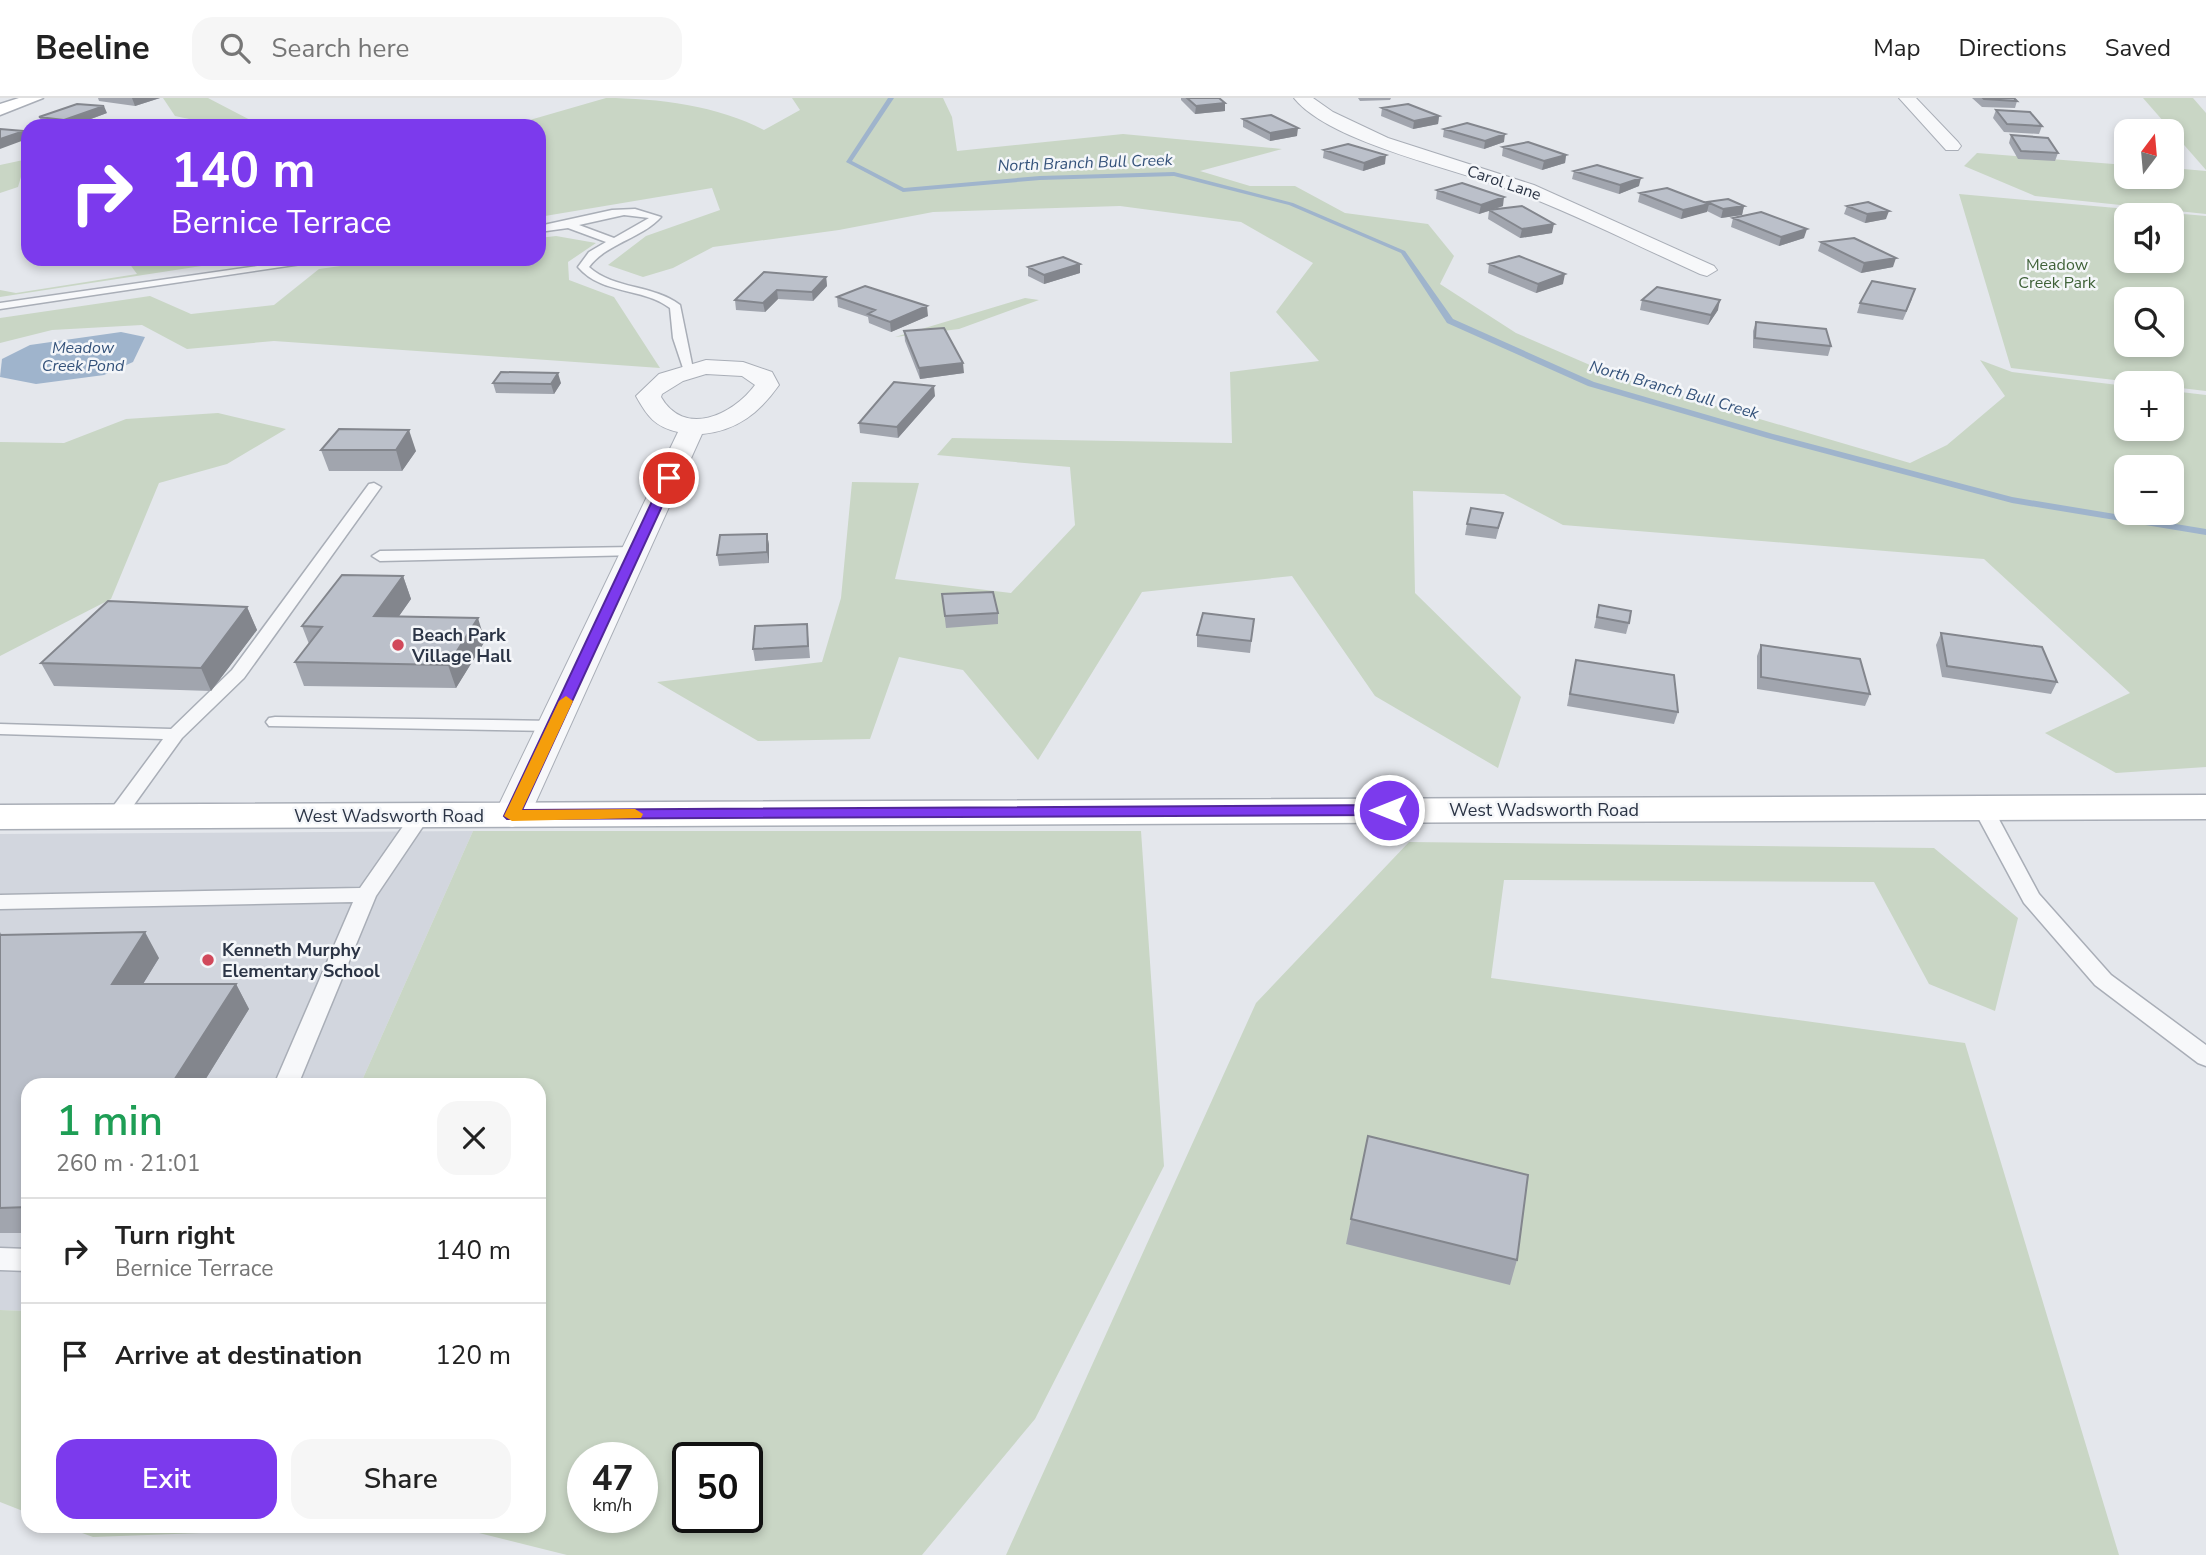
<!DOCTYPE html>
<meta charset="utf-8">
<style>
:root{--surface:#fff;--page:#f6f6f6;--text:#222;--muted:#767676;--line:#e0e0e0;--accent:#7c3aed}
body{margin:0;font-family:"Nunito Sans",sans-serif;background:var(--page);color:var(--text);height:100vh;display:flex;flex-direction:column;font-size:26px;white-space:nowrap}
*{box-sizing:border-box;margin:0}
p{font-size:23px;color:var(--muted)}
.icon{flex:none;width:38px;height:38px;fill:none;stroke:currentColor;stroke-width:2;stroke-linecap:round;stroke-linejoin:round}
.map{position:relative;flex:1;overflow:hidden}
.sheet{position:absolute;left:21px;top:980px;width:525px;height:455px;display:flex;flex-direction:column;background:var(--surface);border-radius:21px;box-shadow:0 4px 10px #0003}
.sheet>*{flex:none}
.banner{position:absolute;left:21px;top:21px;width:525px;height:147px;border-radius:21px;box-shadow:0 4px 10px #0003;background:#7c3aed;color:#fff;overflow:hidden}
.needle{width:46px;rotate:16deg}
.buttons{position:absolute;left:2114px;top:21px;display:grid;gap:14px}
.buttons a{display:grid;place-items:center;width:70px;height:70px;border-radius:14px;background:var(--surface);box-shadow:0 4px 10px #0003;font-size:35px}
.speed{position:absolute;left:567px;top:1344px;display:flex;gap:14px;font-size:35px;font-weight:700;text-align:center}
.speed>*{display:grid;place-content:center;width:91px;height:91px;border-radius:50%;background:var(--surface);box-shadow:0 4px 10px #0003;line-height:1}
.speed small{font-size:18px;font-weight:400}
.speed .limit{border:4px solid #111;border-radius:10px;background:#fff;color:#111}
.pin{position:absolute;display:grid;place-items:center;width:60px;height:60px;color:#fff;margin:-30px;border:4px solid #fff;border-radius:50%;box-shadow:0 2px 7px #0007}
.me{position:absolute;width:77px;margin:-38px;rotate:270deg;stroke-linejoin:round;filter:drop-shadow(0 0 5px #0008)}
.turn{display:flex;align-items:center;gap:24px;height:147px;padding:0 35px;font-size:32px}
.turn .icon{width:91px;height:91px;stroke-width:2.5}
.turn b{display:block;font-size:49px;line-height:60px}
.round{display:grid;place-items:center;flex:none;width:74px;height:74px;border-radius:21px;background:var(--page)}
.overview{display:flex;align-items:center;justify-content:space-between;height:119px;padding:0 35px}
h1{font-size:42px;font-weight:600;line-height:52px;color:#1e9e55}
.button{display:flex;gap:14px;margin-top:auto;padding:14px 35px}
.button a{flex:1;height:80px;border-radius:21px;background:var(--accent);color:#fff;font-size:28px;font-weight:600;line-height:80px;text-align:center}
.button a+a{background:var(--page);color:var(--text)}
ul{padding:0;list-style:none}
li{display:flex;align-items:center;gap:21px;height:105px;padding:0 35px;border-top:2px solid var(--line)}
li div{flex:1}
li b{display:block;font-size:26px}
li em{font-style:normal}
header{display:flex;align-items:center;gap:42px;box-sizing:border-box;height:98px;padding:0 35px;background:var(--surface);border-bottom:2px solid var(--line)}
header strong{font-size:33px}
nav{display:flex;gap:38px;margin-inline-start:auto;font-size:24px}
.search{width:490px;height:63px;background:var(--page);display:flex;align-items:center;gap:18px;box-sizing:border-box;padding:0 24px;border-radius:21px;color:var(--muted);font-size:26px}
.map>svg:first-child{display:block}
.built{fill:#d2d6de}
.green{fill:#c9d6c5;fill-rule:evenodd}
.water{fill:#9fb4cc}
.lines{fill:none;stroke-linecap:round;stroke-linejoin:round}
.stream{fill:#9fb4cc;fill-rule:evenodd}
.service-casing{stroke:#a9aeb7;stroke-width:3}
.minor-casing{stroke:#a9aeb7;stroke-width:2}
.secondary-casing{stroke:#a9aeb7;stroke-width:3}
.service{fill:#f7f8fa;fill-rule:evenodd}
.minor{fill:#f7f8fa;fill-rule:evenodd}
.secondary{fill:#fff;fill-rule:evenodd}
.wall{fill:#a1a5ae}
.shaded-wall{fill:#83868d}
.building{fill:#bbc0ca;stroke:#83868d;stroke-width:2}
.route{fill:#7c3aed;stroke:#51269a;stroke-width:2}
.slow{fill:#f59e0b}
.poi-dot{fill:#d1495b;stroke:#f4f6f9;stroke-width:2.5}
.labels{text-anchor:middle;dominant-baseline:central;stroke-width:5;stroke-linejoin:round;paint-order:stroke}
.far-water-label{font-size:16px;font-style:italic;fill:#34527a;stroke:#f4f6f9}
.far-street-label{font-size:16px;fill:#2b3445;stroke:#f4f6f9}
.far-park-label{font-size:16px;fill:#3f6138;stroke:#f4f6f9}
.poi-label{font-size:18px;font-weight:bold;fill:#2b3445;stroke:#f4f6f9;text-anchor:start}
.street-label{font-size:18px;fill:#2b3445;stroke:#f4f6f9}
</style>
<header>
<strong>Beeline</strong>
<div class="search"><svg class="icon" aria-label="search" viewBox="0 0 24 24"><circle cx="10" cy="10" r="6"/><path d="M15 15l6 6"/></svg>Search here</div>
<nav><a>Map</a><a>Directions</a><a>Saved</a></nav>
</header>
<div class="map">
<svg width="2206" height="1457" viewBox="0 0 2206 1457">
<rect width="100%" height="100%" fill="#e4e7ec"/>
<path class="built" d="M473,733L360,987H28V1213L0,1212V736Z"/>
<path class="green" d="M163,0H208L256,25L278,28H222L175,18Z
M606,0C657,0 719,8 764,32L800,12L792,0H943L952,19L957,53L1123,36L1282,51L1200,73L1250,88H1295L1345,115L1428,126L1454,158L1440,186L1516,235L1620,280L1910,365L1947,347L2005,298L1980,262L2012,274L2126,288V331H2172V293L2206,297V669L2116,675L2045,635L2130,595L1984,461L1563,427L1504,396L1413,393L1415,495L1521,599L1498,670L1375,598L1292,478L1142,494L1038,662L963,572L899,559L870,641L758,643L657,584L822,564L841,500L852,384L919,385L895,481L1011,495L1075,427L1070,369L937,357L952,340L1232,345L1230,274L1319,263L1276,214L1313,165L1241,124L1120,108L933,114L839,132L713,149L673,170L643,179L608,167L646,138L720,112L712,90L539,119V28H509ZM2126,369H2172V415H2126Z
M2143,0H2193L2206,15V72Z
M1977,55L2126,67V79H2172V70L2206,73V116L2035,98L1964,68Z
M28,61V76L21,79L18,89L0,95V67Z
M1959,96L2206,118V293L2172,289V285H2141L2011,270ZM2172,117V163H2126V117ZM2172,201V247H2126V201Z
M556,138L596,145L568,164L569,182L614,199L660,270L274,243L187,251L142,227L52,232L0,245V220L150,198L191,216L274,207L319,171L391,161H539V140Z
M126,161H247L0,199V192L16,195L137,176Z
M1025,200L1039,202L959,231L895,239Z
M218,315L286,331L227,366L159,385L111,501L0,558V344L64,345L126,321Z
M473,733H1141L1164,1068L1035,1321L922,1457H567L451,1428H539V987H360ZM583,1360H642V1419H583ZM688,1360H747V1419H688Z
M1409,744L1934,750L2018,820L1995,913L1929,886L1874,784L1504,782L1491,880L1965,945L2119,1457H1006L1256,905Z
M0,1212L28,1213V1415L0,1404Z
M63,1428H392L93,1439Z"/>
<path class="water" d="M121,234L145,239L133,264L104,277L36,286L0,279L2,261L30,247Z"/>
<g class="lines">
<path class="stream" d="M888,0H894L852,63L904,90L1040,78L1174,74L1293,105L1405,153L1453,221L1594,284L1773,336L2012,399L2206,431V437L2012,405L1767,340L1588,288L1447,225L1401,155L1289,107L1174,78L1040,82L903,94L846,64Z"/>
<g class="service-casing">
<path id="service" d="M635,111L661,119C641,141 607,145 589,169C615,192 652,186 680,207L694,276L684,273L673,240L670,210C642,189 602,197 578,169L589,154L606,144L568,130L539,134V128L612,112ZM624,117L649,120L614,140L579,127Z
M307,161H335L0,211V205Z
M374,385L381,389L244,580L182,640L123,722H109L106,718L163,641L0,636V626L171,631L232,572L369,386Z
M634,449L639,451V457L380,463L372,458L380,453Z
M275,619L554,623L563,628L554,633L269,628L266,624L269,620Z
M1984,706L1994,712L2039,796L2111,877L2206,947V968L2198,965L2095,887L2024,805L1974,712Z
M420,712L430,718L376,798L298,987H274L353,804L0,811V797L360,790L413,714Z
M0,1150L28,1151V1173L0,1172Z"/>
</g>
<g class="minor-casing">
<path id="minor" d="M1294,0H1313L1333,14L1388,40L1534,87L1714,168L1717,172L1707,178L1700,176C1640,149 1581,119 1519,95C1462,72 1331,46 1294,0Z
M1899,0H1916L1958,44L1961,48L1958,52H1946Z
M706,262L743,264L772,274L779,287C760,314 737,333 702,336L530,717L525,725L512,729L499,725L494,717L678,334C655,329 647,318 636,298L659,276ZM706,276L742,278L755,287C732,318 684,339 661,299L662,296L683,283Z"/>
</g>
<g class="secondary-casing">
<path id="secondary" d="M19,0H43L0,17V6Z
M2206,697V721L0,731V707Z"/>
</g>
<use href="#service" class="service"/>
<use href="#minor" class="minor"/>
<use href="#secondary" class="secondary"/>
</g>
<path class="wall" d="M98,0H160L135,8L99,3Z
M1181,0H1219L1225,13L1195,16L1181,2Z
M1358,0H1391L1390,2L1360,3Z
M1972,0H2014L2017,3L2015,10L1982,9Z
M1382,10L1439,18L1438,26L1413,31L1381,18Z
M1996,12L2042,28L2039,36L2004,34L1993,20Z
M107,15L72,28H56L43,26L39,19Z
M1243,21L1297,38L1270,43L1243,29Z
M1444,31L1504,44L1484,51L1443,39Z
M2011,37L2058,55L2055,63L2018,61L2009,45Z
M1503,49L1566,57L1565,65L1542,72L1502,58Z
M1324,52L1385,66L1363,73L1323,60Z
M1574,73L1639,88L1619,96L1572,81Z
M1437,92L1503,108L1492,112L1552,135L1520,140L1488,121L1489,113L1479,116L1436,101Z
M1640,95L1706,105L1707,104L1744,108L1742,117L1721,120L1707,113L1681,121L1638,104Z
M1847,108L1886,121L1865,125L1844,116Z
M1733,120L1804,140L1779,148L1731,129Z
M1821,144L1893,169L1861,175L1818,153Z
M1080,166V175L1044,186L1028,178V169Z
M1489,166L1563,186L1536,195L1488,175Z
M826,179L827,188L813,203L778,201L765,214L736,212L735,202Z
M837,199L928,218L891,234L869,225L868,219L838,209Z
M1912,201L1903,222L1857,215L1860,205Z
M1642,202L1718,212L1708,227L1640,212Z
M1756,224L1831,248L1828,258L1753,250V233Z
M904,233L964,275L920,281L905,243Z
M493,285H561L554,296L496,295Z
M935,298L898,340L860,335L859,325Z
M339,331L416,353L402,373H329L321,352Z
M1503,415L1496,441L1465,437L1467,426Z
M767,436L769,447V465L719,468L717,457Z
M403,478L411,501L399,518L485,543L456,590L304,588L295,564L309,546L302,528Z
M942,496L998,515V526L946,530Z
M1599,507L1629,525L1626,536L1594,530Z
M247,509L257,532L211,593L54,588L41,565Z
M1254,521L1250,555L1197,549V537Z
M807,526L810,560L755,563L753,551Z
M1941,535L2057,584L2051,596L1942,579L1936,547Z
M1761,547L1870,596L1865,608L1757,591V558Z
M1576,562L1678,614L1674,626L1567,608Z
M0,834L2,837L159,860L143,886H236L249,911L202,987H28V1135H0Z
M1351,1121L1517,1162L1510,1187L1346,1146Z"/>
<path class="shaded-wall" d="M132,0H160L135,8Z
M1225,5V13L1195,16L1196,8Z
M104,8L107,15L72,28H67L64,22Z
M1439,18L1438,26L1413,31L1414,23Z
M1298,30L1297,38L1270,43V35Z
M24,33L27,41L0,51V41Z
M1505,36L1504,44L1484,51L1485,43Z
M1386,57L1385,66L1363,73L1364,65Z
M1566,57L1565,65L1542,72L1544,63Z
M1641,80L1639,88L1619,96L1620,87Z
M1504,99L1503,108L1479,116L1481,107Z
M1709,106L1707,114L1681,121L1683,112Z
M1744,108L1742,117L1721,120L1723,111Z
M1889,113L1886,121L1865,125L1867,116Z
M1554,126L1552,135L1520,140L1522,131Z
M1807,131L1804,140L1779,148L1781,139Z
M1896,160L1893,169L1861,175L1864,165Z
M1080,166V175L1044,186V177Z
M1565,176L1563,186L1536,195L1538,186Z
M826,179L827,188L813,203L812,194Z
M777,192L778,201L765,214L763,205Z
M1720,202L1718,212L1708,227L1711,217Z
M927,208L928,218L891,234L890,224Z
M963,265L964,275L920,281L919,270Z
M558,275L561,285L554,296L551,286Z
M934,288L935,298L898,340L897,329Z
M409,332L416,353L402,373L396,352Z
M767,436L769,447V465L767,454Z
M403,478L411,501L383,541L374,518Z
M247,509L257,532L211,593L201,570Z
M478,520L485,543L456,590L448,567Z
M145,834L159,860L127,912L112,886Z
M236,886L249,911L202,987H171Z"/>
<path class="building" d="M1187,0H1219L1225,5L1196,8Z
M1983,0H2014L2017,3L1984,1Z
M77,6L104,8L64,22L39,19Z
M1408,6L1439,18L1414,23L1382,10Z
M1996,12L2030,14L2042,28L2007,26Z
M1271,17L1298,30L1270,35L1243,21Z
M1467,25L1505,36L1485,43L1444,31Z
M0,31L24,33L0,41Z
M2011,37L2048,40L2058,55L2021,53Z
M1528,44L1566,57L1544,63L1503,49Z
M1348,46L1386,57L1364,65L1324,52Z
M1597,67L1641,80L1620,87L1574,73Z
M1462,85L1504,99L1481,107L1437,92Z
M1667,90L1709,106L1683,112L1640,95Z
M1728,101L1744,108L1723,111L1707,104Z
M1868,104L1889,113L1867,116L1847,108Z
M1522,108L1554,126L1522,131L1489,112Z
M1761,114L1807,131L1781,139L1733,120Z
M1854,140L1896,160L1864,165L1821,144Z
M1519,158L1565,176L1538,186L1489,166Z
M1063,159L1080,166L1044,177L1028,169Z
M764,174L826,179L812,194L777,192L763,205L735,202Z
M1872,183L1915,191L1906,213L1860,205Z
M865,188L927,208L890,224L868,216L875,212L837,199Z
M1657,189L1720,202L1711,217L1642,202Z
M1756,224L1826,231L1831,248L1755,240Z
M944,230L963,265L919,270L904,233Z
M501,274L558,275L551,286L493,285Z
M894,284L934,288L897,329L859,325Z
M339,331L409,332L396,352H321Z
M1471,410L1503,415L1498,430L1467,426Z
M767,436V454L717,457L720,437Z
M342,477L403,478L374,518L478,520L448,567L295,564L322,529L302,528Z
M993,494L998,515L945,518L942,496Z
M108,503L247,509L201,570L41,565Z
M1599,507L1631,513L1629,525L1597,519Z
M1203,515L1254,521L1251,543L1197,537Z
M807,526L808,548L753,551L755,528Z
M1941,535L2042,549L2057,584L1947,568Z
M1761,547L1860,561L1870,596L1761,579Z
M1576,562L1674,577L1678,614L1570,596Z
M145,834L112,886H236L171,987H28V1109L0,1110V837Z
M1368,1038L1528,1077L1517,1162L1351,1121Z"/>
<path class="route" d="M669,377L675,380L522,712L1389,707L1397,712L1389,717L507,721L504,718L663,380Z"/>
<path class="slow" d="M566,598L573,603L522,712L635,711L643,716L641,720L512,723L504,718L559,603Z"/>
<g class="poi-dot">
<circle cx="398" cy="547" r="7"/>
<circle cx="208" cy="862" r="7"/>
</g>
<g class="labels">
<g class="far-water-label">
<text transform="translate(1085 65) rotate(-2)">North Branch Bull Creek</text>
<text x="83" y="250">Meadow<tspan x="83" dy="18">Creek Pond</tspan></text>
<text transform="translate(1674 292) rotate(16)">North Branch Bull Creek</text>
</g>
<g class="far-street-label">
<text transform="translate(1504 85) rotate(19)">Carol Lane</text>
</g>
<g class="far-park-label">
<text x="2057" y="167">Meadow<tspan x="2057" dy="18">Creek Park</tspan></text>
</g>
<g class="poi-label">
<text x="412" y="537">Beach Park<tspan x="412" dy="21">Village Hall</tspan></text>
<text x="222" y="852">Kenneth Murphy<tspan x="222" dy="21">Elementary School</tspan></text>
</g>
<g class="street-label">
<text x="1544" y="712">West Wadsworth Road</text>
<text x="389" y="718">West Wadsworth Road</text>
</g>
</g>
</svg>
<div class="buttons">
<a><svg class="needle" viewBox="-14 -14 28 28"><path d="M0-13l5 13h-10z" fill="#e53935"/><path d="M0 13l5-13h-10z" fill="#767676"/></svg></a>
<a><svg class="icon" aria-label="sound" viewBox="0 0 24 24"><path d="M4 9h4l5-4v14l-5-4H4zM17 9q2 3 0 6"/></svg></a>
<a><svg class="icon" aria-label="search" viewBox="0 0 24 24"><circle cx="10" cy="10" r="6"/><path d="M15 15l6 6"/></svg></a>
<a>+</a>
<a>−</a>
</div>
<div class="speed"><div>47<small>km/h</small></div><div class="limit">50</div></div>
<div class="pin" style="left:669px;top:380px;background:#d93025"><svg class="icon" aria-label="arrive" viewBox="0 0 24 24"><path d="M6 21V4h12l-3 4 3 4H6"/></svg></div>
<svg class="me" style="left:1389px;top:712px" viewBox="-20 -20 40 40"><circle r="17" fill="#7c3aed" stroke="#fff" stroke-width="3"/><path d="M0-11L8 9 0 5-8 9z" fill="#fff"/></svg>
<div class="banner">
<div class="turn"><svg class="icon" aria-label="right" viewBox="0 0 24 24"><path d="M7 20v-9h11M14 6l5 5-5 5"/></svg><div><b>140 m</b>Bernice Terrace</div></div>
</div>
<section class="sheet">
<div class="overview"><div><h1>1 min</h1><p>260 m · 21:01</p></div><a class="round"><svg class="icon" aria-label="close" viewBox="0 0 24 24"><path d="M6 6l12 12M18 6L6 18"/></svg></a></div>
<ul>
<li><svg class="icon" aria-label="right" viewBox="0 0 24 24"><path d="M7 20v-9h11M14 6l5 5-5 5"/></svg><div><b>Turn right</b><p>Bernice Terrace</p></div><em>140 m</em></li>
<li><svg class="icon" aria-label="arrive" viewBox="0 0 24 24"><path d="M6 21V4h12l-3 4 3 4H6"/></svg><div><b>Arrive at destination</b></div><em>120 m</em></li>
</ul>
<div class="button"><a>Exit</a><a>Share</a></div>
</section>
</div>
